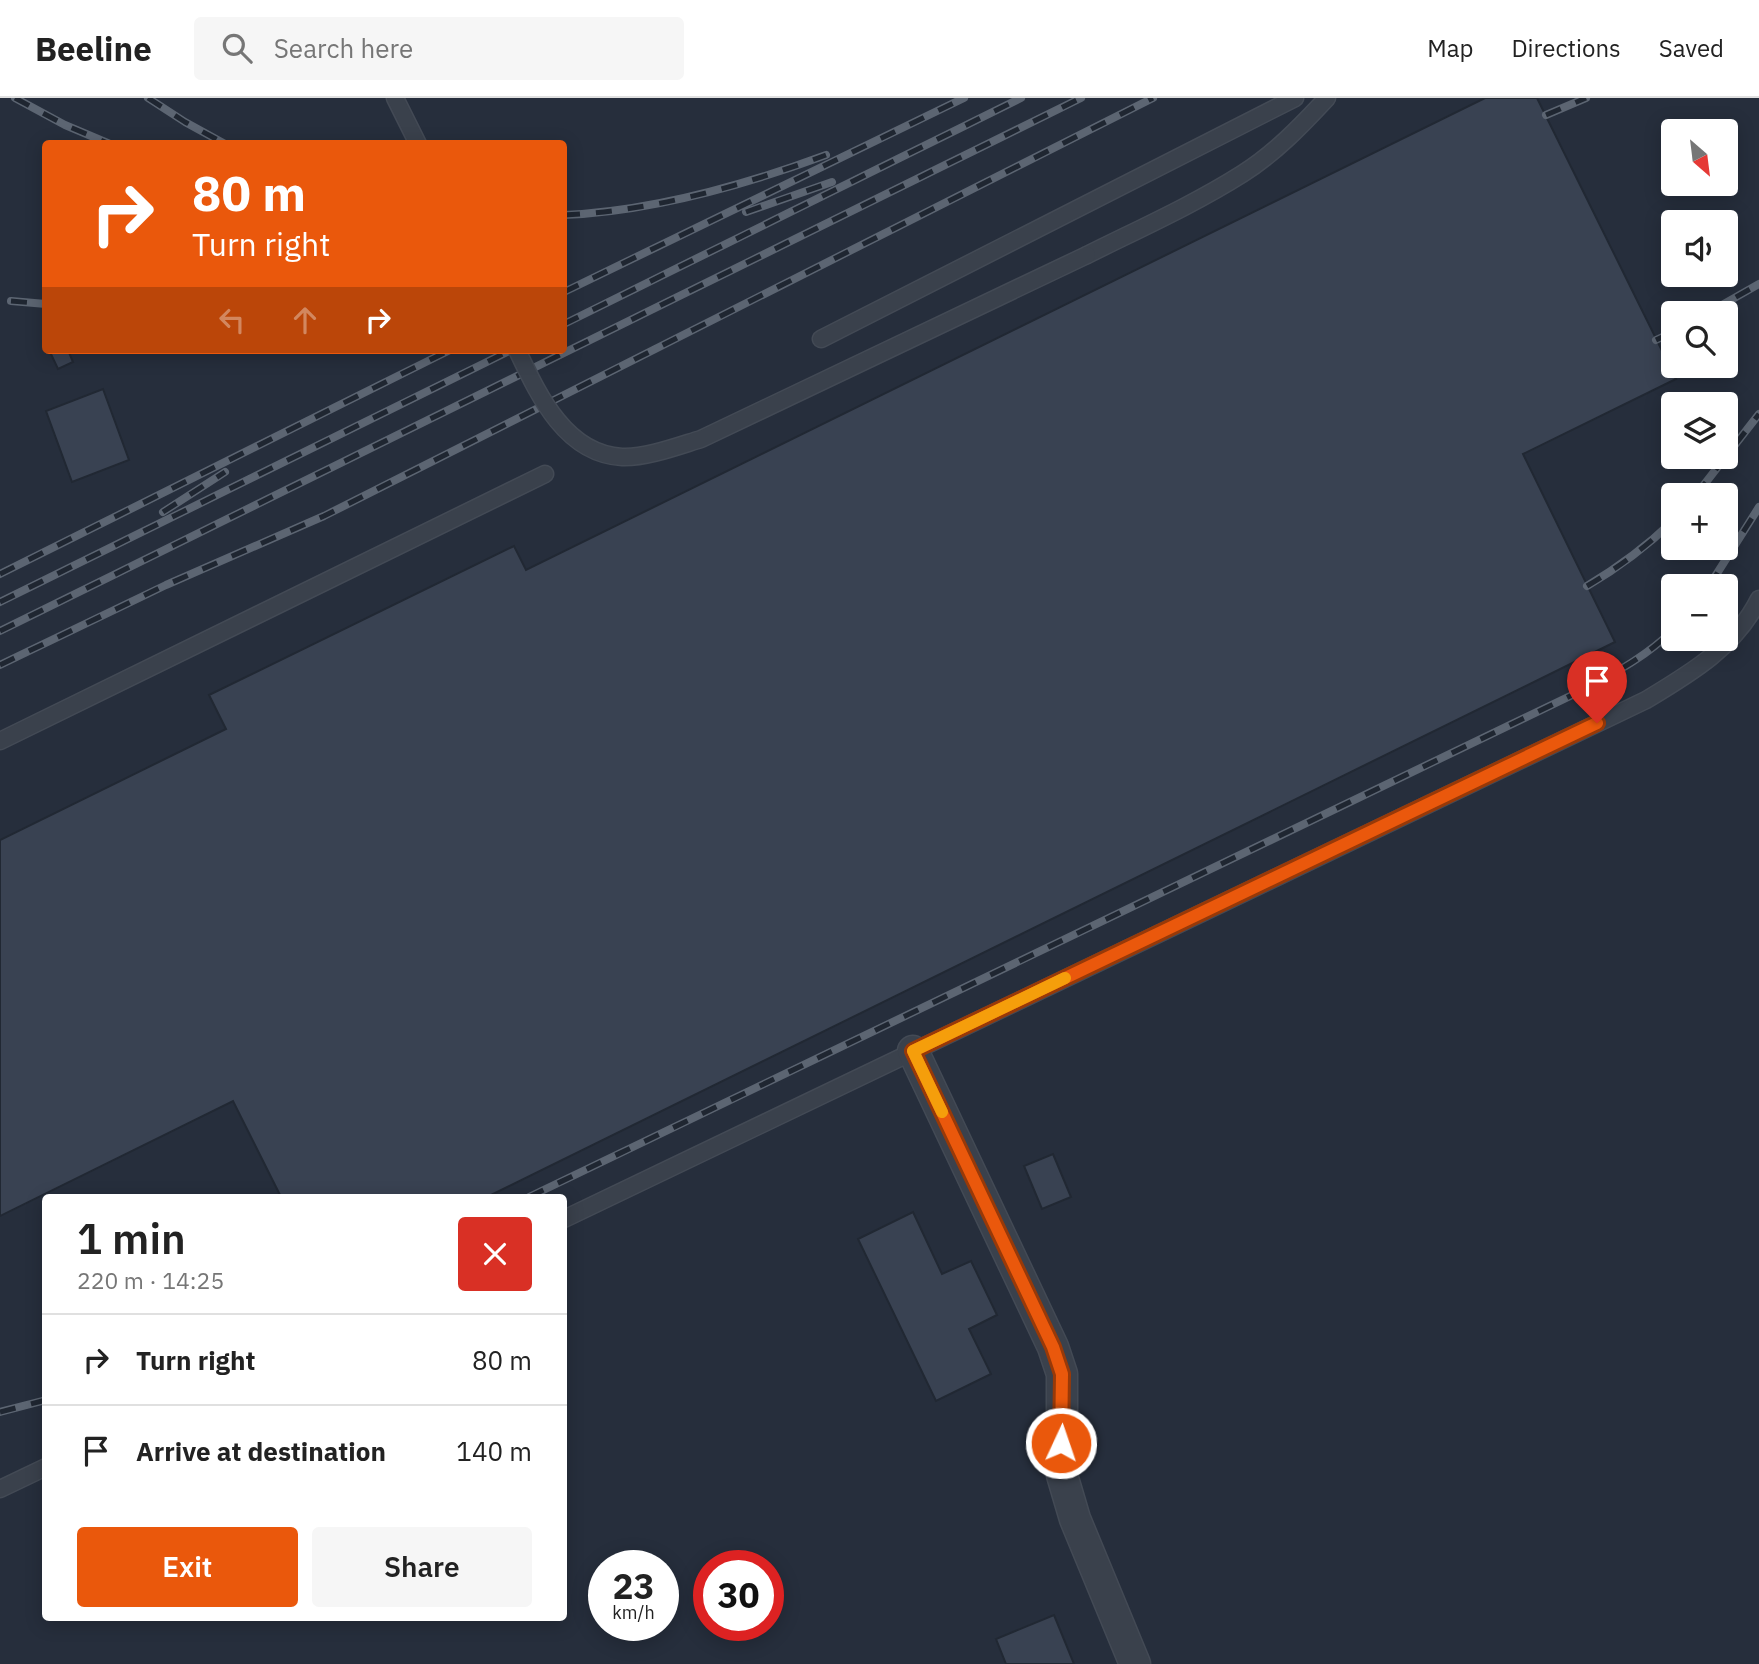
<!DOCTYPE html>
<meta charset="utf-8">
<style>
:root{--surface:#fff;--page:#f6f6f6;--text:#222;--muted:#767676;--line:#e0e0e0;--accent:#ea580c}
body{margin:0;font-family:"IBM Plex Sans",sans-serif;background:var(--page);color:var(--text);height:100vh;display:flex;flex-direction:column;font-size:26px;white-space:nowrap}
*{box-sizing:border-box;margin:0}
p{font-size:23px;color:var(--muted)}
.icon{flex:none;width:38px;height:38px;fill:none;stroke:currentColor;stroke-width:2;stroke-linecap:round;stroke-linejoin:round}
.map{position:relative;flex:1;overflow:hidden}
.panel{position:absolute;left:42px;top:1096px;width:525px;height:427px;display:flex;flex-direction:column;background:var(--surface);border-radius:7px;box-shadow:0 4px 18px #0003}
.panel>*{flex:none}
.top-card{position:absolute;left:42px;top:42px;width:525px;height:214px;border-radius:7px;box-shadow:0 4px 18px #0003;background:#ea580c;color:#fff;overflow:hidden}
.needle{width:46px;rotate:152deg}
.tools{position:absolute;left:1661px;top:21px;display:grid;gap:14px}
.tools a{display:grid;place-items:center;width:77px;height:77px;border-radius:7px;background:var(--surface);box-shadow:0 4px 18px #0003;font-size:35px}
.speed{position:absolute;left:588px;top:1452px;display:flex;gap:14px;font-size:35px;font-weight:700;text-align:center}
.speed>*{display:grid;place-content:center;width:91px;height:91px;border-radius:50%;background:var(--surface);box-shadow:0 4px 18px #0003;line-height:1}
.speed small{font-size:18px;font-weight:400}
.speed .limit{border:10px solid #d22;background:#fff;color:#111}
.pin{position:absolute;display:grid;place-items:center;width:60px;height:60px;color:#fff;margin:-72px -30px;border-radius:50% 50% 50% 0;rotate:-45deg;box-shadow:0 0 7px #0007}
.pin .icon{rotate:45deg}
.me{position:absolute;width:77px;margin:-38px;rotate:3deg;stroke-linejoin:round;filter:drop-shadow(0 0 5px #0008)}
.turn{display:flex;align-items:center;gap:24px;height:147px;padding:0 35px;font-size:32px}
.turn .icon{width:91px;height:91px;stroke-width:2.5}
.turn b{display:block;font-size:49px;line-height:60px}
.lanes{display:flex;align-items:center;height:66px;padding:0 35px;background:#0003;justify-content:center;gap:35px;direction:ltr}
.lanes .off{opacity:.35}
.round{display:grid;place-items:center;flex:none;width:74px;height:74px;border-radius:7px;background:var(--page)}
.overview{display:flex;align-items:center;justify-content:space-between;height:119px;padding:0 35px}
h1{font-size:42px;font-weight:600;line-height:52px}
.cta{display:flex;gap:14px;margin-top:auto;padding:14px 35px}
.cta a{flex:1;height:80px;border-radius:7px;background:var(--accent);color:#fff;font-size:28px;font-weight:600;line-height:80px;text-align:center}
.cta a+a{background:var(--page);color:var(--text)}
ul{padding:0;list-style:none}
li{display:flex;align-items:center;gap:21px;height:91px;padding:0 35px;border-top:2px solid var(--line)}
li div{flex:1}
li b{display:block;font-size:26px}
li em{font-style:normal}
header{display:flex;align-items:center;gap:42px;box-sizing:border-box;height:98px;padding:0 35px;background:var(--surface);border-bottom:2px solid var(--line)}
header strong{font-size:33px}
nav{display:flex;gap:38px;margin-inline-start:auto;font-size:24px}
.search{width:490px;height:63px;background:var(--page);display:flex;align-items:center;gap:18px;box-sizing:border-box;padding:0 24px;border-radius:7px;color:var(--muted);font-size:26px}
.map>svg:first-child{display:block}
.building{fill:#394252;stroke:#212833;stroke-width:2}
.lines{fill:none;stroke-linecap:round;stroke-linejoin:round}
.lane-casing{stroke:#434a55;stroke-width:19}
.street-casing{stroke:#434a55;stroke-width:33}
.lane{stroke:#3a414c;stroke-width:16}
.street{stroke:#3a414c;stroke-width:30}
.rail-casing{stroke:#5c6572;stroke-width:8}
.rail{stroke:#1f2631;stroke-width:5;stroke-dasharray:16;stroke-linecap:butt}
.lane-bridge-casing{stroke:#434a55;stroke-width:19;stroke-linecap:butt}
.lane-bridge{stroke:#3a414c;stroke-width:16}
.route-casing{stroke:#983908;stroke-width:18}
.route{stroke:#ea580c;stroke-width:12}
.slow{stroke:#f59e0b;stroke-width:12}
</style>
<header>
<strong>Beeline</strong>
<div class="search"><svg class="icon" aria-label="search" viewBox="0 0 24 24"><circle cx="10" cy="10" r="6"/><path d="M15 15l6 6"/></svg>Search here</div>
<nav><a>Map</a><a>Directions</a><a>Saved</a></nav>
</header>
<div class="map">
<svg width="1759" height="1566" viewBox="0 0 1759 1566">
<rect width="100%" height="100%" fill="#262e3c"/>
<path class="building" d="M1485,0H1537L1676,281L1523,356L1615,544L487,1099H281L233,1003L0,1118V742L226,631L209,597L514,448L526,472Z
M55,252H68L73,264L58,271L50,254Z
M103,291L129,362L72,384L46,313Z
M1053,1056L1071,1099L1042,1111L1024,1068Z
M913,1114L942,1176L971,1163L997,1217L969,1231L991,1276L936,1303L858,1141Z
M1054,1517L1074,1566H1006L996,1541Z"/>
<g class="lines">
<g class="lane-casing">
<path id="lane" d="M395,0L418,46
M1087,157C1139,131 1193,107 1242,76C1274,56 1301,28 1327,0
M821,241L1295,0
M0,643L545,376
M564,1121L1646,602C1691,575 1735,549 1759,501
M0,1391L46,1369"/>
</g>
<g class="street-casing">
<path id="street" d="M913,953L1053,1249L1062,1276V1377L1075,1421L1135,1566"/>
</g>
<use href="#lane" class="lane"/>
<use href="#street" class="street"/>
<g class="rail-casing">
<path id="rail" d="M15,0L65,27L110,46
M148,0L185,24L225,46
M1546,17L1586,0
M746,114L832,84
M564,117C653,113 742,88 826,57
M564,194L964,0
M11,203L46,206
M1708,215L1759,186
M564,226L1021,0
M1656,242L1673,234
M1696,397L1759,316
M163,414L225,374
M0,476L450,252
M1587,488C1619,469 1646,449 1673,423
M1709,488L1759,409
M0,504L511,252
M0,533L1081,0
M0,567L166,487L324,418L1153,0
M529,1099L1591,588C1620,572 1649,556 1673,532
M0,1314L46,1302"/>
</g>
<use href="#rail" class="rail"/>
<g class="lane-bridge-casing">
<path id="lane-bridge" d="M517,252C538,296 565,356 622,359C646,360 678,348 701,341L1087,157"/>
</g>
<use href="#lane-bridge" class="lane-bridge"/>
</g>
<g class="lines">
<g class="route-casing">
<path id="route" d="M1061,1345L1062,1276L1053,1249L913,953L1597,625"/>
</g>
<use href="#route" class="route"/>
<path class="slow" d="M942,1014L913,953L1065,880"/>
</g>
</svg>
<div class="tools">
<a><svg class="needle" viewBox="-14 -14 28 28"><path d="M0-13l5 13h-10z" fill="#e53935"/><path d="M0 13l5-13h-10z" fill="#767676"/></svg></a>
<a><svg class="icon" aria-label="sound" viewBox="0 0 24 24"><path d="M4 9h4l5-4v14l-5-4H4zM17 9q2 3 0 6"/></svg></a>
<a><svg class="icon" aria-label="search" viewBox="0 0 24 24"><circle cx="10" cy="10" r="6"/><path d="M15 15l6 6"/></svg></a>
<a><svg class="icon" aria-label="layers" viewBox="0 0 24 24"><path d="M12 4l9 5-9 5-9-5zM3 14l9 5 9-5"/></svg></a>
<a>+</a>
<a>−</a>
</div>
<div class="speed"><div>23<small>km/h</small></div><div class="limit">30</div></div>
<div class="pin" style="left:1597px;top:625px;background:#d93025"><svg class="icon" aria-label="arrive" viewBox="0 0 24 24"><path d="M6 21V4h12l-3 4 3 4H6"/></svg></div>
<svg class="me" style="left:1061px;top:1345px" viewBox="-20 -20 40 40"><circle r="17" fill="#ea580c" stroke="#fff" stroke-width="3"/><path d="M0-11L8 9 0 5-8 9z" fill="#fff"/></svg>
<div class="top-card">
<div class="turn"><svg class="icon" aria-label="right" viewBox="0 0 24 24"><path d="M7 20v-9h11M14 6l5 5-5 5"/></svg><div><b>80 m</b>Turn right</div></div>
<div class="lanes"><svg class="icon off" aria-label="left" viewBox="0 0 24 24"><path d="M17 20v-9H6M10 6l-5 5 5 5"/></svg><svg class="icon off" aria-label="ahead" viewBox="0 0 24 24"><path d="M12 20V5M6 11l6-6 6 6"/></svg><svg class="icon" aria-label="right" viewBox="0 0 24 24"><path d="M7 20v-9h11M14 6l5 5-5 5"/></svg></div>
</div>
<section class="panel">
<div class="overview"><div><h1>1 min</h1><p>220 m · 14:25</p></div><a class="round" style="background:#d93025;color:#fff"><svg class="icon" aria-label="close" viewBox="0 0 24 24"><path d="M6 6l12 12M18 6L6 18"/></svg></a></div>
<ul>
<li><svg class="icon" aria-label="right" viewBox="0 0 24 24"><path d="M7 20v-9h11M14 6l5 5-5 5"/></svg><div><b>Turn right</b></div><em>80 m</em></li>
<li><svg class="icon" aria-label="arrive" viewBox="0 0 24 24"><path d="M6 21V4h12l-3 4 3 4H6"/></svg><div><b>Arrive at destination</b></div><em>140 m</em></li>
</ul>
<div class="cta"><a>Exit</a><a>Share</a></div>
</section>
</div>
